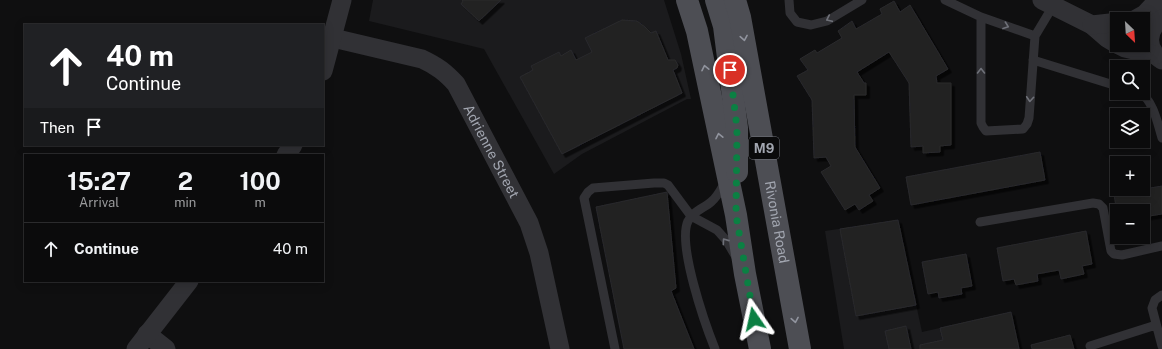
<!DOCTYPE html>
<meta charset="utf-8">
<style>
:root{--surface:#0b0b0c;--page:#141415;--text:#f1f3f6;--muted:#9a9b9d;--line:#2b2b2d}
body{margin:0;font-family:"Public Sans",sans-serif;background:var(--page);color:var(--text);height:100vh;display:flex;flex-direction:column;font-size:15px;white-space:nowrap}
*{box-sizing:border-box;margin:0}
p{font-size:13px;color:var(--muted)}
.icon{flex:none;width:22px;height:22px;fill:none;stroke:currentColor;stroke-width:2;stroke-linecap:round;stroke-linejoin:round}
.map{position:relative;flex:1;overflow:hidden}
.drawer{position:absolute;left:24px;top:154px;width:300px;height:128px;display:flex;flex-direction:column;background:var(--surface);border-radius:0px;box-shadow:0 2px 10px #0003,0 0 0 1px var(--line)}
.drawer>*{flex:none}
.top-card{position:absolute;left:24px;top:24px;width:300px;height:122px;border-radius:0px;box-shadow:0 2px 10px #0003,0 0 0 1px var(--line);background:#202124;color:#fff;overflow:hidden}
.needle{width:26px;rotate:155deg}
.tools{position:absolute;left:1110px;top:12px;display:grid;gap:8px}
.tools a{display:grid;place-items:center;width:40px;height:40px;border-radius:0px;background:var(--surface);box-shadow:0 2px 10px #0003,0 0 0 1px var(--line);font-size:20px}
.pin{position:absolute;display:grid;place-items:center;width:34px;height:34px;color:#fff;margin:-17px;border:2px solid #fff;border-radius:50%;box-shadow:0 1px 4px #0007}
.me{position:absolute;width:44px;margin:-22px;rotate:349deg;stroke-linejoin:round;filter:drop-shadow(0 0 3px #0008)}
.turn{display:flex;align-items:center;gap:14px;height:84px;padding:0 16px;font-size:18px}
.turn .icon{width:52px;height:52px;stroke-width:2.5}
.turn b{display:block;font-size:28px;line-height:34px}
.then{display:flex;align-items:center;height:38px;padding:0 16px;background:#0003;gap:8px;font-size:15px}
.eta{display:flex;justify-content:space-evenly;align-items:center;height:68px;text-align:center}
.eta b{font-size:24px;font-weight:700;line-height:28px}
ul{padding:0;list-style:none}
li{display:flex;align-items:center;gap:12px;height:52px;padding:0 16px;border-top:1px solid var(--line)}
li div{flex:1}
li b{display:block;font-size:15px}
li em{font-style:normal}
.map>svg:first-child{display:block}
.built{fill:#1b1b1d}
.building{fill:#222224;stroke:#29292c;filter:url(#shadow)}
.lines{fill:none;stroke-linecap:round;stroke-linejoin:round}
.service{stroke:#313135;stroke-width:9}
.minor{stroke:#313135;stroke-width:19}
.primary{stroke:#4d4e54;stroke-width:22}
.oneway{stroke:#6f7179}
.oneway2{stroke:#91949e}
.route{stroke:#0b8043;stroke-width:7;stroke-dasharray:0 12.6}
.labels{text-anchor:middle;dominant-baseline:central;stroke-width:4;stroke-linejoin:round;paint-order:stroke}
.shield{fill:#0a0a0b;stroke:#74777e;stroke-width:1}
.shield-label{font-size:13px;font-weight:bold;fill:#a2a6b0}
.street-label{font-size:14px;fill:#a2a6b0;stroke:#0a0a0b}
</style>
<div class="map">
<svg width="1162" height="349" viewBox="0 0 1162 349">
<defs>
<filter id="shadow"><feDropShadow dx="3.5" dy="3.5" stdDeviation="0" flood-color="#0009"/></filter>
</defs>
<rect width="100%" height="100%" fill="#0f0f10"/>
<path class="built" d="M373,0H664L681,54L691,99H687L582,154L554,174L484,49L369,21Z
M898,220L922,332L1011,312L1019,349H844L825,231Z"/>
<path class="building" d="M462,0H501L479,21L461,4L463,1Z
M894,1L900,12L910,5L948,69L936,76L937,83H951V145L940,146V152L923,153V146L911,147L909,83L889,52L857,72L864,83H866V95H854L855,147L880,188L869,195L873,201L859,210L855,204L845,210L821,172L831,166L826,157L814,158L812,100L797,76L808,70L800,59L815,50L817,53L842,38L838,31L852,21L856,29L882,14L880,9Z
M622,20L637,21L645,27L651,33L656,31L668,60H675L678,65L677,68L673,70L682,93L562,154L520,77L533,70L531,66L559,52L561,56L571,50L576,60L592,52L585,38Z
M1040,152L1045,180L911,205L906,177Z
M1162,186V214L1143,217V211H1117V213L1114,194Z
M667,192L676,288L671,291L694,349H624L596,207Z
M898,220L916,305L856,316L840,229Z
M1086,231L1092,264L1082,266L1084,274L1061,279L1059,270L1037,274L1038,281L1016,285L1014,279L1003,281L997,248Z
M966,254L972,286L961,288L962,294L939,298L938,292L928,294L922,262Z
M1011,312L1019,349H920V345L943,340L940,328Z
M906,326L911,349H889L885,331Z
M1070,335L1074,349H1032L1031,345Z"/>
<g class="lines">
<path class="service" d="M789,0L790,13L797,22L811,25L827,21L862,0
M945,0L981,17L1035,36
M981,17V123L983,127L986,131L1023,129L1027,124L1029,118L1035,36L1053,6
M1033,60L1117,86
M1139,93C1153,98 1158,125 1162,138
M980,222L1093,203L1099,204L1103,208L1111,251L1114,254L1122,255L1162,246
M1162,295L1155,300L1152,308L1162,346
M1090,346L1156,325
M615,349L584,198L588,192L593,188L654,183H664L668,185L691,216L717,230L726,240L736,257
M715,349C705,324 677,244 688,221C692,212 704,208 711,202C718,196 721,189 725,182"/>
<g class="minor">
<path d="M1042,0L1092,25L1107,38L1117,44"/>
<path d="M1136,19L1145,14L1158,0"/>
<path d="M1162,19C1146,29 1145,50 1162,60"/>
<path d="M1092,25L1110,23H1117"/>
<path id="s1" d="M333,38L422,59C437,66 445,72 456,84L529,223L539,253L560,349"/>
<path d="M1119,45L1125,48L1155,55"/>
<path d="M323,71L342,0"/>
<path d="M286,155L293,145"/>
<path d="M147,334L166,349"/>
<path d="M136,349L189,281"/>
</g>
<g class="primary">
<path d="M687,0L697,31L736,215L745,274L760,349"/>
<path d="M716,0L724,26L737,128V172"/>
<path id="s2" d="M735,0L740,17L800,349"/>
</g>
</g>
<defs><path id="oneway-chevron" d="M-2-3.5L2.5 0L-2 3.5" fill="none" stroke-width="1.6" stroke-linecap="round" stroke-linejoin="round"/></defs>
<g class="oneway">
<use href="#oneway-chevron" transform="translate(829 19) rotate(155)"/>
<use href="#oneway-chevron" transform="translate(1006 26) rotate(20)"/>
<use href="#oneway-chevron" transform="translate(981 71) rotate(-90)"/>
<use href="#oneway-chevron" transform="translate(1030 99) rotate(94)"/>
<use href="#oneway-chevron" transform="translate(725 241) rotate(-125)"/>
</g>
<g class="oneway2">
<use href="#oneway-chevron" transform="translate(744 38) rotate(80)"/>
<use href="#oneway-chevron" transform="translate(705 68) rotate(-102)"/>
<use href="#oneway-chevron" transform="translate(719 136) rotate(-102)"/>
<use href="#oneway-chevron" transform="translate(795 320) rotate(80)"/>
</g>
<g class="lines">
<path class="route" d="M730,70L737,128L736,215L754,319"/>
</g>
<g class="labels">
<rect class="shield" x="749" y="137" width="30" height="22" rx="3"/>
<g class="shield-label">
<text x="764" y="148">M9</text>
</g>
<g class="street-label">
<text stroke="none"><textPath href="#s1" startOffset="210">Adrienne Street</textPath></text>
<text stroke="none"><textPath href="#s2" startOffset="226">Rivonia Road</textPath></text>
</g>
</g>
</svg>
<div class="tools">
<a><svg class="needle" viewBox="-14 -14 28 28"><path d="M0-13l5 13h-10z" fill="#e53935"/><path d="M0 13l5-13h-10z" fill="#9a9b9d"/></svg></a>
<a><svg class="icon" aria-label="search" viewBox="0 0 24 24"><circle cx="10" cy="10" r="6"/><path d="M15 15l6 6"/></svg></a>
<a><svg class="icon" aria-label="layers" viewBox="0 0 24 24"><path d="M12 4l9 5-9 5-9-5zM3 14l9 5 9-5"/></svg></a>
<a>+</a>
<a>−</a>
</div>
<div class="pin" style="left:730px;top:70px;background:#d93025"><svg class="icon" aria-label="arrive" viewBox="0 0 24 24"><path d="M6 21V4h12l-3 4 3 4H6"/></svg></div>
<svg class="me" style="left:754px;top:319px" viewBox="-20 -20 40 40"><path d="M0-17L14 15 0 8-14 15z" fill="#0b8043" stroke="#fff" stroke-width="4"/></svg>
<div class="top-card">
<div class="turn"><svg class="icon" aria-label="ahead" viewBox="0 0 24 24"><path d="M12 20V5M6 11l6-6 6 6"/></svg><div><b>40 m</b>Continue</div></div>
<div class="then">Then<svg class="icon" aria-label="arrive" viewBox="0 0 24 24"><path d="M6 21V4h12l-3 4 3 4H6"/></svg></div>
</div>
<section class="drawer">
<div class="eta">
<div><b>15:27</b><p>Arrival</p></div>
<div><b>2</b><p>min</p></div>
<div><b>100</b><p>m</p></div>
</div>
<ul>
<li><svg class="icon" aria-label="ahead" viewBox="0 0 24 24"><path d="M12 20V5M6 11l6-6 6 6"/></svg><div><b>Continue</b></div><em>40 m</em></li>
</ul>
</section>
</div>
